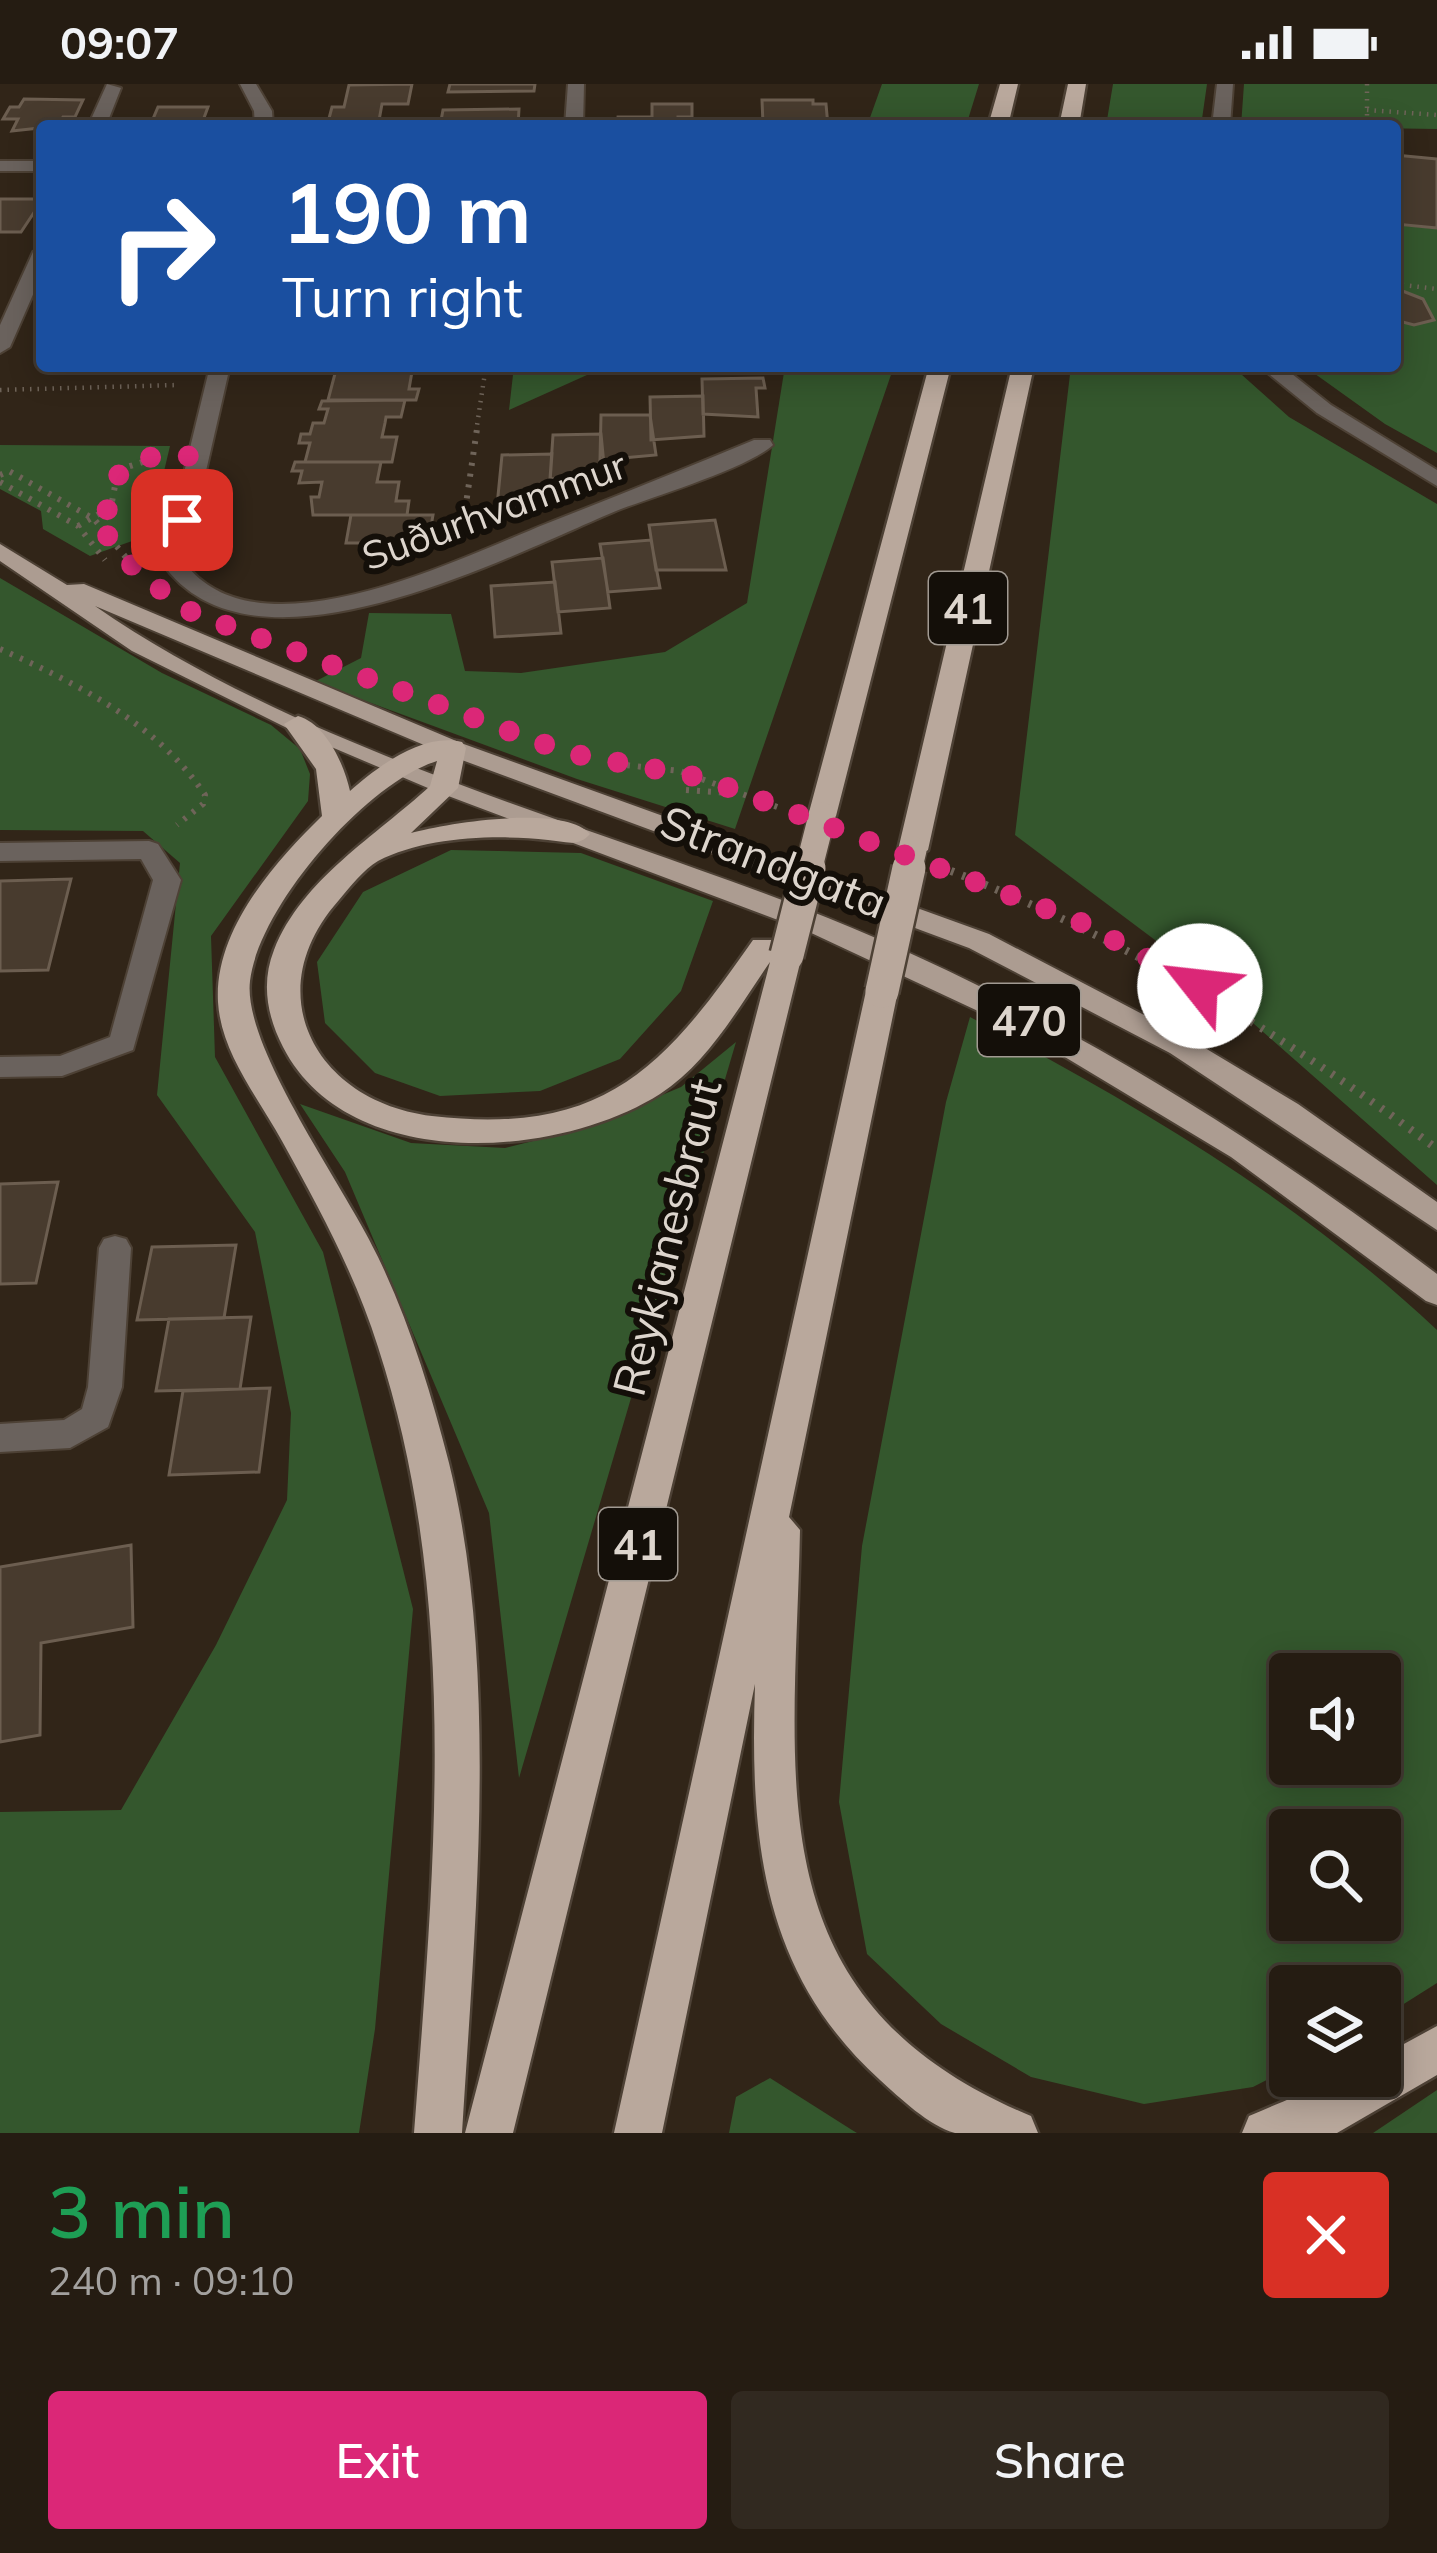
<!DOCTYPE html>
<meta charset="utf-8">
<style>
:root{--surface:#251c12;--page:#312920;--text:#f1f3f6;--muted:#a3a19f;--line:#423a32;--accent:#db2777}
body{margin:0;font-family:Mulish,sans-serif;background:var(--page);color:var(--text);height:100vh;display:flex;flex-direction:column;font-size:45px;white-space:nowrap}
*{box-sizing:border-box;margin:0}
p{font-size:39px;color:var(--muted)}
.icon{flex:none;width:66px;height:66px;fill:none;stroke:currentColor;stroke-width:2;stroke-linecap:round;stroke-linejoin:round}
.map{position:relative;height:2049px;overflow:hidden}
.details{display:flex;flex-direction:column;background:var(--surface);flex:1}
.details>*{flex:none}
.hud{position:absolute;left:36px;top:36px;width:1365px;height:252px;border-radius:12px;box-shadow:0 6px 30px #0003,0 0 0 3px var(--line);background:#1a4fa0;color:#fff;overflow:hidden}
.tools{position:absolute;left:1269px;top:1569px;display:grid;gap:24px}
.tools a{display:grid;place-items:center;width:132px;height:132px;border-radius:12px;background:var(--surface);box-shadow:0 6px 30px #0003,0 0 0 3px var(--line);font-size:60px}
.pin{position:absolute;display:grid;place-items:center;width:102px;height:102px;color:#fff;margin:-51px;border-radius:24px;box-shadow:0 6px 18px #0006}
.me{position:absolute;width:132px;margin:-66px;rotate:299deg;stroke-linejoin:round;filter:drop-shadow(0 0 9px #0008)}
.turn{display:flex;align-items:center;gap:42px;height:252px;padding:0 48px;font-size:54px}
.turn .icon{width:156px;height:156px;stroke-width:2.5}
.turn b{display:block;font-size:84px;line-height:102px}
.round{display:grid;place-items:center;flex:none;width:126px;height:126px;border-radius:12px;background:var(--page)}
.summary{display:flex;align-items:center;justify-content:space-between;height:204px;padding:0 48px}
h1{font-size:72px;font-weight:600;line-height:90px;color:#1e9e55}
.cta{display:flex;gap:24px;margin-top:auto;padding:24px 48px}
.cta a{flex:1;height:138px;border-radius:12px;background:var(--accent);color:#fff;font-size:48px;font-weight:600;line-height:138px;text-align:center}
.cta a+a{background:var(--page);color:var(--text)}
.status{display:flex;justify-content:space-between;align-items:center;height:84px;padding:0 60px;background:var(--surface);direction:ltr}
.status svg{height:33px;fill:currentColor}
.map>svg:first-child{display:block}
.green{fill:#34572d;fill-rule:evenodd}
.building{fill:#483b2e;stroke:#6c5e50;stroke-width:3}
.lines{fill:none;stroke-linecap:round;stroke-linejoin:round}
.minor-casing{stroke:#4d4135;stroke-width:4}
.tertiary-casing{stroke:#4d4135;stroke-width:4}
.primary-casing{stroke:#4d4135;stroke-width:4}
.trunk-casing{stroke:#4d4135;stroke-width:5}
.path-far2{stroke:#6f6459;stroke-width:4.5;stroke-dasharray:1.5 6;stroke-linecap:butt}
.path-far1{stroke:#6f6459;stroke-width:6;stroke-dasharray:3 8;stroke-linecap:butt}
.path{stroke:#6f6459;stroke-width:8;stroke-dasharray:3 9;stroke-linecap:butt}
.minor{fill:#6a625d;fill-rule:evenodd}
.tertiary{fill:#6a625d;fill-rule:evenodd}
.primary{fill:#ac9c91;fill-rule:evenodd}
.trunk{fill:#b9a89c;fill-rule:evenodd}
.trunk-bridge-far1-casing{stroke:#4d4135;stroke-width:30;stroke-linecap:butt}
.trunk-bridge-casing{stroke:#4d4135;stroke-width:38;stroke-linecap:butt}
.trunk-bridge-far1{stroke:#b9a89c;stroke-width:27}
.trunk-bridge{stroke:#b9a89c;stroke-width:33}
.route{stroke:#db2777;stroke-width:21;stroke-dasharray:0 37.8}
.labels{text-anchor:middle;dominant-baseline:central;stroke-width:12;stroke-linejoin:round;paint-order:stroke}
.far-street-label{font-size:39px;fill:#ddd5cd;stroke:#140f09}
.shield{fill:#140f09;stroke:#a19a92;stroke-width:3}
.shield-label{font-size:42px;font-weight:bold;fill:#ddd5cd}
.street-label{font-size:45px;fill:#ddd5cd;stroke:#140f09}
</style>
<div class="status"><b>09:07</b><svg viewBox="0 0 49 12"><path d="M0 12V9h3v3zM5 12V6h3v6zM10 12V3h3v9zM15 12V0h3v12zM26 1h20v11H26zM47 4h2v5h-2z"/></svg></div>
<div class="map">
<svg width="1437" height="2049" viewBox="0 0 1437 2049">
<rect width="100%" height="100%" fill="#312518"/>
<path class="green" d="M882,0H979L966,42H867Z
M1113,0H1207L1201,42H1106Z
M1244,0H1437V45L1241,42Z
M1395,141L1437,145V369L1385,340L1304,282H1395Z
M514,282H607L509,326Z
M785,282H894L735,745L577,695L314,598L361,574L369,529L451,530L465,587L521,589L665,568L747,519Z
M1071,282H1232L1289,333L1437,420V1101L1179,874L1015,751Z
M0,361L170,362L149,451L90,472L43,445L41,427L0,405Z
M0,494L162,589L271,641L300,665L310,690L308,717L211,852L215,973L323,1168L413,1525L375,1945L359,2049H0V1728L121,1726L216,1561L287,1416L291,1329L255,1148L157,1011L180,779L143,747L0,746Z
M451,766L581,769L713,817L681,907L620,975L540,1007L440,1012L375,989L325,939L317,878L363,808Z
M970,933C1135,1019 1300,1117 1437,1246V1899L1380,1935V1902H1290V1984L1253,2003L1144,2020L1031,1993L941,1940L867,1870L839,1718L862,1462L946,1018ZM1290,1590H1380V1680H1290ZM1290,1746H1380V1836H1290Z
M736,958L519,1694L489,1429L345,1088L300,1020L411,1059L505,1064L581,1045L681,1003Z
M770,1994L852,2046L857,2049H729L736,2013Z
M1437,2006V2049H1373Z"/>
<path class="building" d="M412,0L408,20H382L378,42H327L332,23H344L349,1Z
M450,0H535L534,7L448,8Z
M24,15L83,16L75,33H63L58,42L12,47L18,35H3L10,23H19Z
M762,16H813V20H826L828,42L763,40Z
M652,20H692V33H678V42H617L618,33H652Z
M158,23H208L201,42H150Z
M519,25L518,42H440L443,26Z
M1395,71L1437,75V144L1395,140Z
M0,115H36L35,118H41L21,148H0Z
M1395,204L1423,215L1434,236L1414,241L1395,236Z
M57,282H123L121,287L55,288Z
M337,282H413L409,305H419L416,316H328Z
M763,294L765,304H756L758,333L703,330L702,295Z
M703,312L704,352L651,356L650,313Z
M405,316L401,333H386L385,339L382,353H397L392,378H305L310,359H299L301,350H310L313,339H324L328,325H319L322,317Z
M601,331H650L656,371L600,376Z
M601,350L605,391L550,395L553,351Z
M552,370L549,412H536V422H497L502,371Z
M295,378H381L377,398H399L396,417H409L407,431H313L311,413H319L322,398L299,399L302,387H292Z
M351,431H433L428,459H346Z
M715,436L726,486H656L649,441Z
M651,456L660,504L608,508L600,460Z
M603,474L610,524L558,528L552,478Z
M555,498L561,549L495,553L491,502Z
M71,795L48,886L0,887V797Z
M58,1098L36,1199L0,1200V1100Z
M236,1161L224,1234L137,1236L152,1163Z
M251,1233L240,1305L156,1307L169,1235Z
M270,1304L259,1388L169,1391L183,1307Z
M131,1461L133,1543L41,1559L40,1651L0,1658V1483Z"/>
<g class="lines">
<g class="minor-casing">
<path id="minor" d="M107,0L121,4L106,42H88Z
M240,0H256L272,27L273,42H255L254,27Z
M568,0H584L583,42H565Z
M0,77H42V87H0Z
M42,162V190L10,263L0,269V241L33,168Z
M210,282H230L185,479C258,577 462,473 548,439C617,412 686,384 754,356H770L773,361C747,384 658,411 621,425C511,470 253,609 162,479Z
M149,757L158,760L181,796L133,966L62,992L0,993V973L60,972L110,953L153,796L141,775L0,777V759Z
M115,1152L126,1155L131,1164L122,1303L108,1343L70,1364L0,1368V1340L64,1336L82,1325L88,1303L99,1164L104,1155Z"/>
</g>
<g class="tertiary-casing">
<path id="tertiary" d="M1217,0H1233L1230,42H1212Z
M1259,282H1282L1331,321L1437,386V402L1317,329Z"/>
</g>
<g class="primary-casing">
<path id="primary" d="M0,460L67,501L84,500L461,659L989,850L1190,955L1298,1020L1437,1118V1146L1170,969L969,864L443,669L95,522C309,670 588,738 828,834C1048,923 1248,1047 1437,1190V1221L1426,1217L1231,1073L1025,949L807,847L435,707L289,645L132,567L0,477Z"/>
</g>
<g class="trunk-casing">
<path id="trunk" d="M1000,0H1018L1008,42H988Z
M1068,0H1086L1079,42H1059Z
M929,282H951L836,732L822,741L808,732Z
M1012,282H1034L928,766L913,775L898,766Z
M298,632C326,640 344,680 350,707C377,683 423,648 462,658L466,664L458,704L411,749C447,739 563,720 590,750C578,764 564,757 548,756C495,750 425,753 378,777C364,785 349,804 339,816C256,909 316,1018 432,1032C604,1052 663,985 753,856H775L779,863L798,864L802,871L513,2049H465L770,878C738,924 708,979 660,1010C556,1076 347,1089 283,963C267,932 261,899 274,866C302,795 376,752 430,702L437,677C366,699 259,822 250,897C242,963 347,1106 378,1173C410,1239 431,1309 449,1379C500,1587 475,1837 462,2049H414C434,1786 461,1518 378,1263C355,1190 319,1124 282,1057C258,1013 221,969 218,918C214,846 275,778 322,732L316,685L284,640Z
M882,896L893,899L898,907L789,1433L800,1446C795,1696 751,1916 1031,2032L1038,2049C1013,2049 979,2049 955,2049C929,2042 900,2014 880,1996C760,1887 750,1752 755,1600L662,2049H614L866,907L871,899Z
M1437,1942V1991L1337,2049H1242L1249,2032C1290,2015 1337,1992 1380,1992V1973Z"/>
</g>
<path class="path-far2" d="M1367,0V42
M1367,26L1437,31
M1395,200L1437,205
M0,306L178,301
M476,348L486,282"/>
<path class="path-far1" d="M0,391L9,387L94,435L134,483
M0,398L78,442L105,476
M78,442L111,423L118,386L158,373
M462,447L477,345
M0,565C76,599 158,640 205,711L203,720L177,741
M616,680L680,687L780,724
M686,706L731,709"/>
<path class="path" d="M951,787C1128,856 1285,951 1437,1065"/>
<use href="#minor" class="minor"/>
<use href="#tertiary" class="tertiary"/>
<use href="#primary" class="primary"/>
<use href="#trunk" class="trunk"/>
<g class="trunk-bridge-far1-casing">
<path id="trunk-bridge-far1" d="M808,787L822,732
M908,787L913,766"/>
</g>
<g class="trunk-bridge-casing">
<path id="trunk-bridge" d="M787,871L809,784
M882,907L909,784"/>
</g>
<use href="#trunk-bridge-far1" class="trunk-bridge-far1"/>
<use href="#trunk-bridge" class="trunk-bridge"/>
</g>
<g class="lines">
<path class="route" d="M182,436L198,372C152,373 113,365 111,423L94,435L139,490L193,529L568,669L703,694L1078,837L1200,902"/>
</g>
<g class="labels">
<g class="far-street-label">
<text transform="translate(494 426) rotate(-20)">Suðurhvammur</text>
</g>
<g class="shield">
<rect x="929" y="488" width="78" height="72" rx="9"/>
<rect x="978" y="900" width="102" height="72" rx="9"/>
<rect x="599" y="1424" width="78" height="72" rx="9"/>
</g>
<g class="shield-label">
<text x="968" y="524">41</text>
<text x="1029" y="936">470</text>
<text x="638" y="1460">41</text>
</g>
<g class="street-label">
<text transform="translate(774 777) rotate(21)">Strandgata</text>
<text transform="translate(666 1153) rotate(-76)">Reykjanesbraut</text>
</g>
</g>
</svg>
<div class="tools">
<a><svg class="icon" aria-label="sound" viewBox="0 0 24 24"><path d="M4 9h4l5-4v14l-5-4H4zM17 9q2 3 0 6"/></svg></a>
<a><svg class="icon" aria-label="search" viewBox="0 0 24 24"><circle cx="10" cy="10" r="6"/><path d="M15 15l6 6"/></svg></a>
<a><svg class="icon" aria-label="layers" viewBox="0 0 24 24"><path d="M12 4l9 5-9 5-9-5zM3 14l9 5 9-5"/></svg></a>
</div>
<div class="pin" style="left:182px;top:436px;background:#d93025"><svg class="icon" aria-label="arrive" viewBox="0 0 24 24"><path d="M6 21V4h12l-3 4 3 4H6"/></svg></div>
<svg class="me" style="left:1200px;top:902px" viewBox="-20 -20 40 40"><circle r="19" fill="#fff"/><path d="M0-13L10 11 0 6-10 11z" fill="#db2777"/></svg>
<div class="hud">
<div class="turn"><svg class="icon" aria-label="right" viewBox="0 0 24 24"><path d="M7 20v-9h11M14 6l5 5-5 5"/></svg><div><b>190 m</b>Turn right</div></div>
</div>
</div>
<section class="details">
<div class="summary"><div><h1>3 min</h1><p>240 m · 09:10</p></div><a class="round" style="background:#d93025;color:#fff"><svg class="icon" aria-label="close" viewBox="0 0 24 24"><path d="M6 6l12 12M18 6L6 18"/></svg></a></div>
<div class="cta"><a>Exit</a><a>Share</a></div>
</section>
